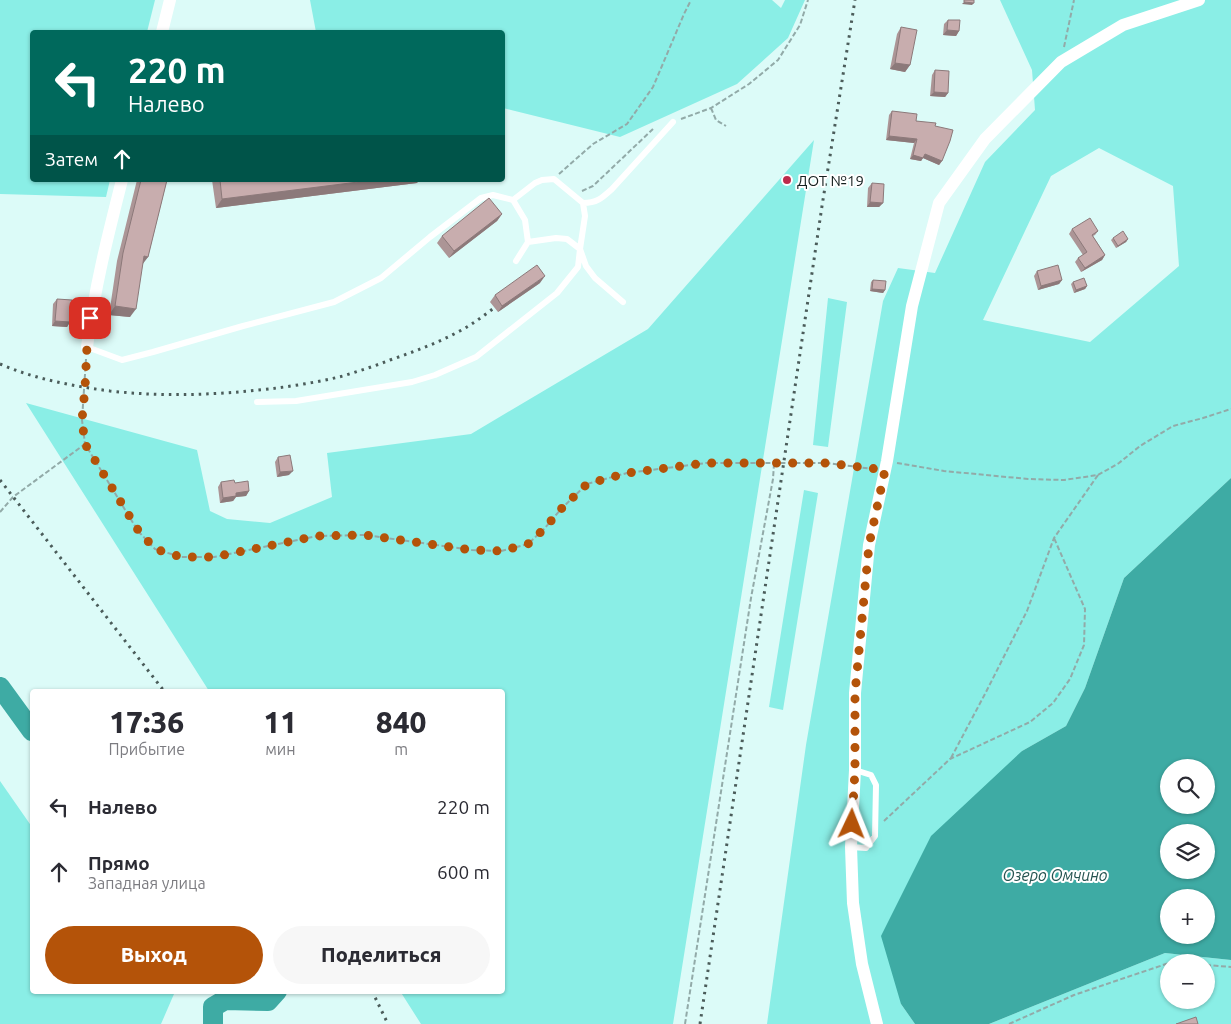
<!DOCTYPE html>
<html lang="ru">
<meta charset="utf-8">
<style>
:root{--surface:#fff;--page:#f7f7f7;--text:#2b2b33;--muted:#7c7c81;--accent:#b45309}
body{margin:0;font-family:Ubuntu,sans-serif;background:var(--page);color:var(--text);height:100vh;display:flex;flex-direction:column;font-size:19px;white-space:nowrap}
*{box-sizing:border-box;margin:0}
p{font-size:16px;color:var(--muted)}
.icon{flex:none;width:28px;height:28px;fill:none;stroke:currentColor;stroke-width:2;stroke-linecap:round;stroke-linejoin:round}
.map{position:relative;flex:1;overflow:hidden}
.drawer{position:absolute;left:30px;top:689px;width:475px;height:305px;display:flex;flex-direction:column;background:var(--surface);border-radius:5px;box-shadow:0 1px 4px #0004}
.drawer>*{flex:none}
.top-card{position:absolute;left:30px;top:30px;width:475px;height:152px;border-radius:5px;box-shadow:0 1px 4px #0004;background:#00695c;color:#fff;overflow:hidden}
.buttons{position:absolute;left:1160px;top:759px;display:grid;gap:10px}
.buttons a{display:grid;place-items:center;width:55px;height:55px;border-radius:50%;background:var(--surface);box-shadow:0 1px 4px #0004;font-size:25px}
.pin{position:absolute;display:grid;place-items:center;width:42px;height:42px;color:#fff;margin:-21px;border-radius:10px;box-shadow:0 2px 8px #0006}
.me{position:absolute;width:55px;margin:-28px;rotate:2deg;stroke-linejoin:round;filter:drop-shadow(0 0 4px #0008)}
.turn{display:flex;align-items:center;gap:18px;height:105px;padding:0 15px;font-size:22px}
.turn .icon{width:65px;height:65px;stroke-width:2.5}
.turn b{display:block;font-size:35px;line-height:42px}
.then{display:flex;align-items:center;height:48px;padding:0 15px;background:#0003;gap:10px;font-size:19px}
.eta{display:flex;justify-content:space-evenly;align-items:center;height:85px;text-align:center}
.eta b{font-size:30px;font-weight:800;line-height:35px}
.cta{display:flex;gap:10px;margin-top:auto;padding:10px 15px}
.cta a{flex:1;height:58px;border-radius:30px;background:var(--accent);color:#fff;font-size:20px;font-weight:800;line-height:58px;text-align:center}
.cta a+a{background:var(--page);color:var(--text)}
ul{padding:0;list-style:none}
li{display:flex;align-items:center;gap:15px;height:65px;padding:0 15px}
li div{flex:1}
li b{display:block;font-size:19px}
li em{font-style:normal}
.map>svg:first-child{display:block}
.green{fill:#8aeee6;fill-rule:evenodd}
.water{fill:#3eaba4;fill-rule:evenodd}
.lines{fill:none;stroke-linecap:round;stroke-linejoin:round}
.river{stroke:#3eaba4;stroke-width:20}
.path{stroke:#92aaa8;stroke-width:2;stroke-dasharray:5 2.5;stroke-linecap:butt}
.lane{stroke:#fff;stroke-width:6}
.street{stroke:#fff;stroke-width:12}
.rail{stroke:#4b5c5a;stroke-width:3;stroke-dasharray:2.5 5;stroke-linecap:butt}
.wall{fill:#ac9596}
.shaded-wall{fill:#8c797a}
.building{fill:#c8adae;stroke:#8c797a}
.route{stroke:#b45309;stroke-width:9;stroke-dasharray:0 16.2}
.poi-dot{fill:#bd2c4c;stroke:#fff;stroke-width:2}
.labels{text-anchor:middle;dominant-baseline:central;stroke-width:4;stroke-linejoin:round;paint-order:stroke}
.poi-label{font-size:15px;fill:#162120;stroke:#fff;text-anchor:start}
.water-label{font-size:16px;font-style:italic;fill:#255451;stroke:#fff}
</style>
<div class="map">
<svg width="1231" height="1024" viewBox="0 0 1231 1024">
<rect width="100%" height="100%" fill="#dcfbf8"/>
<path class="green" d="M0,0H155L147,32H32V180H110L106,197L0,194Z
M310,0H772L781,8L785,0H805L788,38L737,84L620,137L503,108L502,32H316Z
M1000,0H1231V478L1124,578L1085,688L1066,726L1022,751L901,1004L915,1024H767L806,745L883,301L898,268L935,273L985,162L1035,110L1032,70ZM1099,148L1173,186L1179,266L1090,342L983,320L1051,176Z
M814,140L673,1024H421L400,991H502V691H209L26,403L197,450L210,511L227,519L270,523L332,497L327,453L471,434L648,329Z
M828,298L847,302L828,447L813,445Z
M804,490L818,493L783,710L769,707Z
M0,781L32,827V991H178L174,994L161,1024H0Z
M1165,953L1231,960V1024H989ZM1169,962H1206V1000H1169Z"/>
<path class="water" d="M1231,478V960L1165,953L989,1024H915L901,1004L881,936L931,836L1022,751L1066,726L1085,688L1124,578ZM1169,768H1206V805H1169ZM1169,832H1206V870H1169ZM1169,898H1206V935H1169Z"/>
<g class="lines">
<path class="river" d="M0,687L32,731
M213,1024V1007L225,1000L268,1001L277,991"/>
<path class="path" d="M1064,47L1074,0
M711,108L716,120L726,126
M681,119L711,108L749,84L778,60L800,25L808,0
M559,174L593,144L627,124L653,87L684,14L691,0
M582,191L593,186L653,129
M86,359L82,420L85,444L138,531L155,549L181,557H214L317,536L365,535L472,550L501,551L528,544L544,529L562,508L587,484L627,473L706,463H827L873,469
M897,463L944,471L1028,479L1064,480L1098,475L1119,463L1140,446L1173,426L1203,418L1231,409
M0,512L13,497L85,444
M951,758L986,692L1027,611L1054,538L1098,475
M884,821L950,759L1030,722L1053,703L1070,679L1084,645L1085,609L1054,538
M1171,962H1182
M1206,965L1231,967
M685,1024L751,598L773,479L774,464
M1009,1024L1074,995L1169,963"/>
<path class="lane" d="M513,200L535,183L542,180L554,179L583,203C597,203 602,198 612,189L673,122
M583,203L585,216L580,249L586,266L595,278L623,302
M87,347L122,360L153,352L243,326L334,302L381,278L430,237L481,198L493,195L513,200L525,220L528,242L516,261
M257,402L296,401L412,382L435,375L476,357L557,293L578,267L580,249L567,239L556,238L528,242
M851,847L866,848L875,836L876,785L871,775L855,770"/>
<path class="street" d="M162,32L170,0
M87,347C94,290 108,235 122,180
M877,1024L862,964L853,903L851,847L855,770V693L869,545L887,461L912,306L939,203L985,139L1061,62L1123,25L1199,0"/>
<path class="rail" d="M0,364C35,379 72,386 110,391C165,397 214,395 269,389C293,386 319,382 343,376C359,371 375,366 390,360C413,352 435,344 456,333C470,326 482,317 494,308
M0,480L164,691
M372,991L388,1024
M700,1024L822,206L855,0"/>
</g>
<path class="wall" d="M948,20L959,31L956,36L943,35L944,24Z
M901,27L910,65L905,72L890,69L897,34Z
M935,70L948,93L945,97L930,96L932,75Z
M892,111L916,121L935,126L942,161L939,165L923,158L921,161L910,159L914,143L886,140L889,115Z
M137,180H167L148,257L142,264L130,317L109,315L117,261Z
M212,180H419L417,183L216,208Z
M872,183L883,203L879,207H867L868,188Z
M502,214L497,221L449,258L437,243L442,236Z
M1072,229L1098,231L1095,235L1093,236L1105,255L1102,260L1081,272L1075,262L1078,258L1083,255L1069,234Z
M1113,238L1128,239L1126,242L1116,248L1111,240Z
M1037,271L1062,280L1059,284L1038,290L1034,276Z
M873,280L885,290L883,293L870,291L871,282Z
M1073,282L1087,286L1085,289L1074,293L1071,284Z
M540,283L498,312L490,302L495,295Z
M57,299L70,322L67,327L52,326L53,304Z
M278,457L289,475L277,477L275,462Z
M221,482L235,483L249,491L246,496L236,497L233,501L220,503L218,487Z"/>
<path class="shaded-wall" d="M964,2L974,3L972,5L962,4Z
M947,30L959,31L956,36L943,35Z
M895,63L910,65L905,72L890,69Z
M934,92L948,93L945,97L930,96Z
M889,136L917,139L914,143L886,140Z
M925,154L942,161L939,165L923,158L921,161L910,159L913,155Z
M374,180H419L417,183L216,208L222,199Z
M870,202L883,203L879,207H867Z
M502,214L497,221L449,258L454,251Z
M1128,239L1126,242L1116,248L1118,246Z
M1105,255L1102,260L1081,272L1085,268Z
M144,256L148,257L142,265Z
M545,276L540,283L498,312L502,306Z
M1062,280L1059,284L1038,290L1041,286Z
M1087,286L1085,289L1074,293L1076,290Z
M872,289L885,290L883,293L870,291Z
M115,306L136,309L130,317L109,315Z
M55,321L70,322L67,327L52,326Z
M293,471L289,475L277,477L280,472Z
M249,491L246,496L236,497L233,501L220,503L223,498L236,493Z"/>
<path class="building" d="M964,0H974V3L964,2Z
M948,20H960L959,31L947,30Z
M901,27L917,30L910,65L895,63Z
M935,70L949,71L948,93L934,92Z
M892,111L917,114L916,121L936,123L935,126L953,130L950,141L942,161L925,154L923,158L913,155L917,139L889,136Z
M141,180H167L148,257L144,256L136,309L115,306L123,253Z
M220,180H374L222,199Z
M872,183L884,184L883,203L870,202Z
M489,198L502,214L454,251L442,236Z
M1090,218L1098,231L1092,235L1105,255L1085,268L1078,258L1087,252L1072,229Z
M1123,231L1128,239L1118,246L1113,238Z
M537,265L545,276L502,306L495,295Z
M1058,265L1062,280L1041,286L1037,271Z
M1084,278L1087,286L1076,290L1073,282Z
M873,280L886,281L885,290L872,289Z
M57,299L72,300L70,322L55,321Z
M290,455L293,471L280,472L278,457Z
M234,480L235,483L248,481L249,491L236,493V496L223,498L221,482Z
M1196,1017L1198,1024H1176Z"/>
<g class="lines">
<path class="route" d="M90,318L87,346L85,388L82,420L85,444L138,530L155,549L181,557H214L317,536L365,535L472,550L501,551L528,544L544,529L562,508L587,484L627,473L706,463H827L885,470L869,545L855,693V770L852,824"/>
</g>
<circle class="poi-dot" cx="787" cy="180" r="5"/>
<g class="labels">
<g class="poi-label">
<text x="797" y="180">ДОТ №19</text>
</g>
<g class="water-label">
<text x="1055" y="875">Озеро Омчино</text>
</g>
</g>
</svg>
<div class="buttons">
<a><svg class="icon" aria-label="search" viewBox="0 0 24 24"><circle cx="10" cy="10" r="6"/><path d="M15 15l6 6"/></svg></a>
<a><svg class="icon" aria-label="layers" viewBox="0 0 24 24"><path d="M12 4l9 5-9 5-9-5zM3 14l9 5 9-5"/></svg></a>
<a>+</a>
<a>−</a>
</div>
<div class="pin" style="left:90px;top:318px;background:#d93025"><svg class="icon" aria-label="arrive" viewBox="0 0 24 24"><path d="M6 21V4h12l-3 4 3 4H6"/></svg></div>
<svg class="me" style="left:852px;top:824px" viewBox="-20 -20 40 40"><path d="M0-17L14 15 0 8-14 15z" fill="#b45309" stroke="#fff" stroke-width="4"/></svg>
<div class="top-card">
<div class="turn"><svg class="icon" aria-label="left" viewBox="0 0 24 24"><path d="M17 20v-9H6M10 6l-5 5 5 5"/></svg><div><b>220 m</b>Налево</div></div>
<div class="then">Затем<svg class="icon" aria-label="ahead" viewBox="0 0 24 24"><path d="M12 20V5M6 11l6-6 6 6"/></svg></div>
</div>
<section class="drawer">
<div class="eta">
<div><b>17:36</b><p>Прибытие</p></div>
<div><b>11</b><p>мин</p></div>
<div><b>840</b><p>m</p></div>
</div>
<ul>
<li><svg class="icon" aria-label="left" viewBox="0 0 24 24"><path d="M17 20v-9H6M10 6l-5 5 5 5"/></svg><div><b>Налево</b></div><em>220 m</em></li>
<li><svg class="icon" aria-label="ahead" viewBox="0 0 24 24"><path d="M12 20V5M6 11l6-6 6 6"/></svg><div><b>Прямо</b><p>Западная улица</p></div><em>600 m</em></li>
</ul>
<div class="cta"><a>Выход</a><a>Поделиться</a></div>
</section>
</div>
